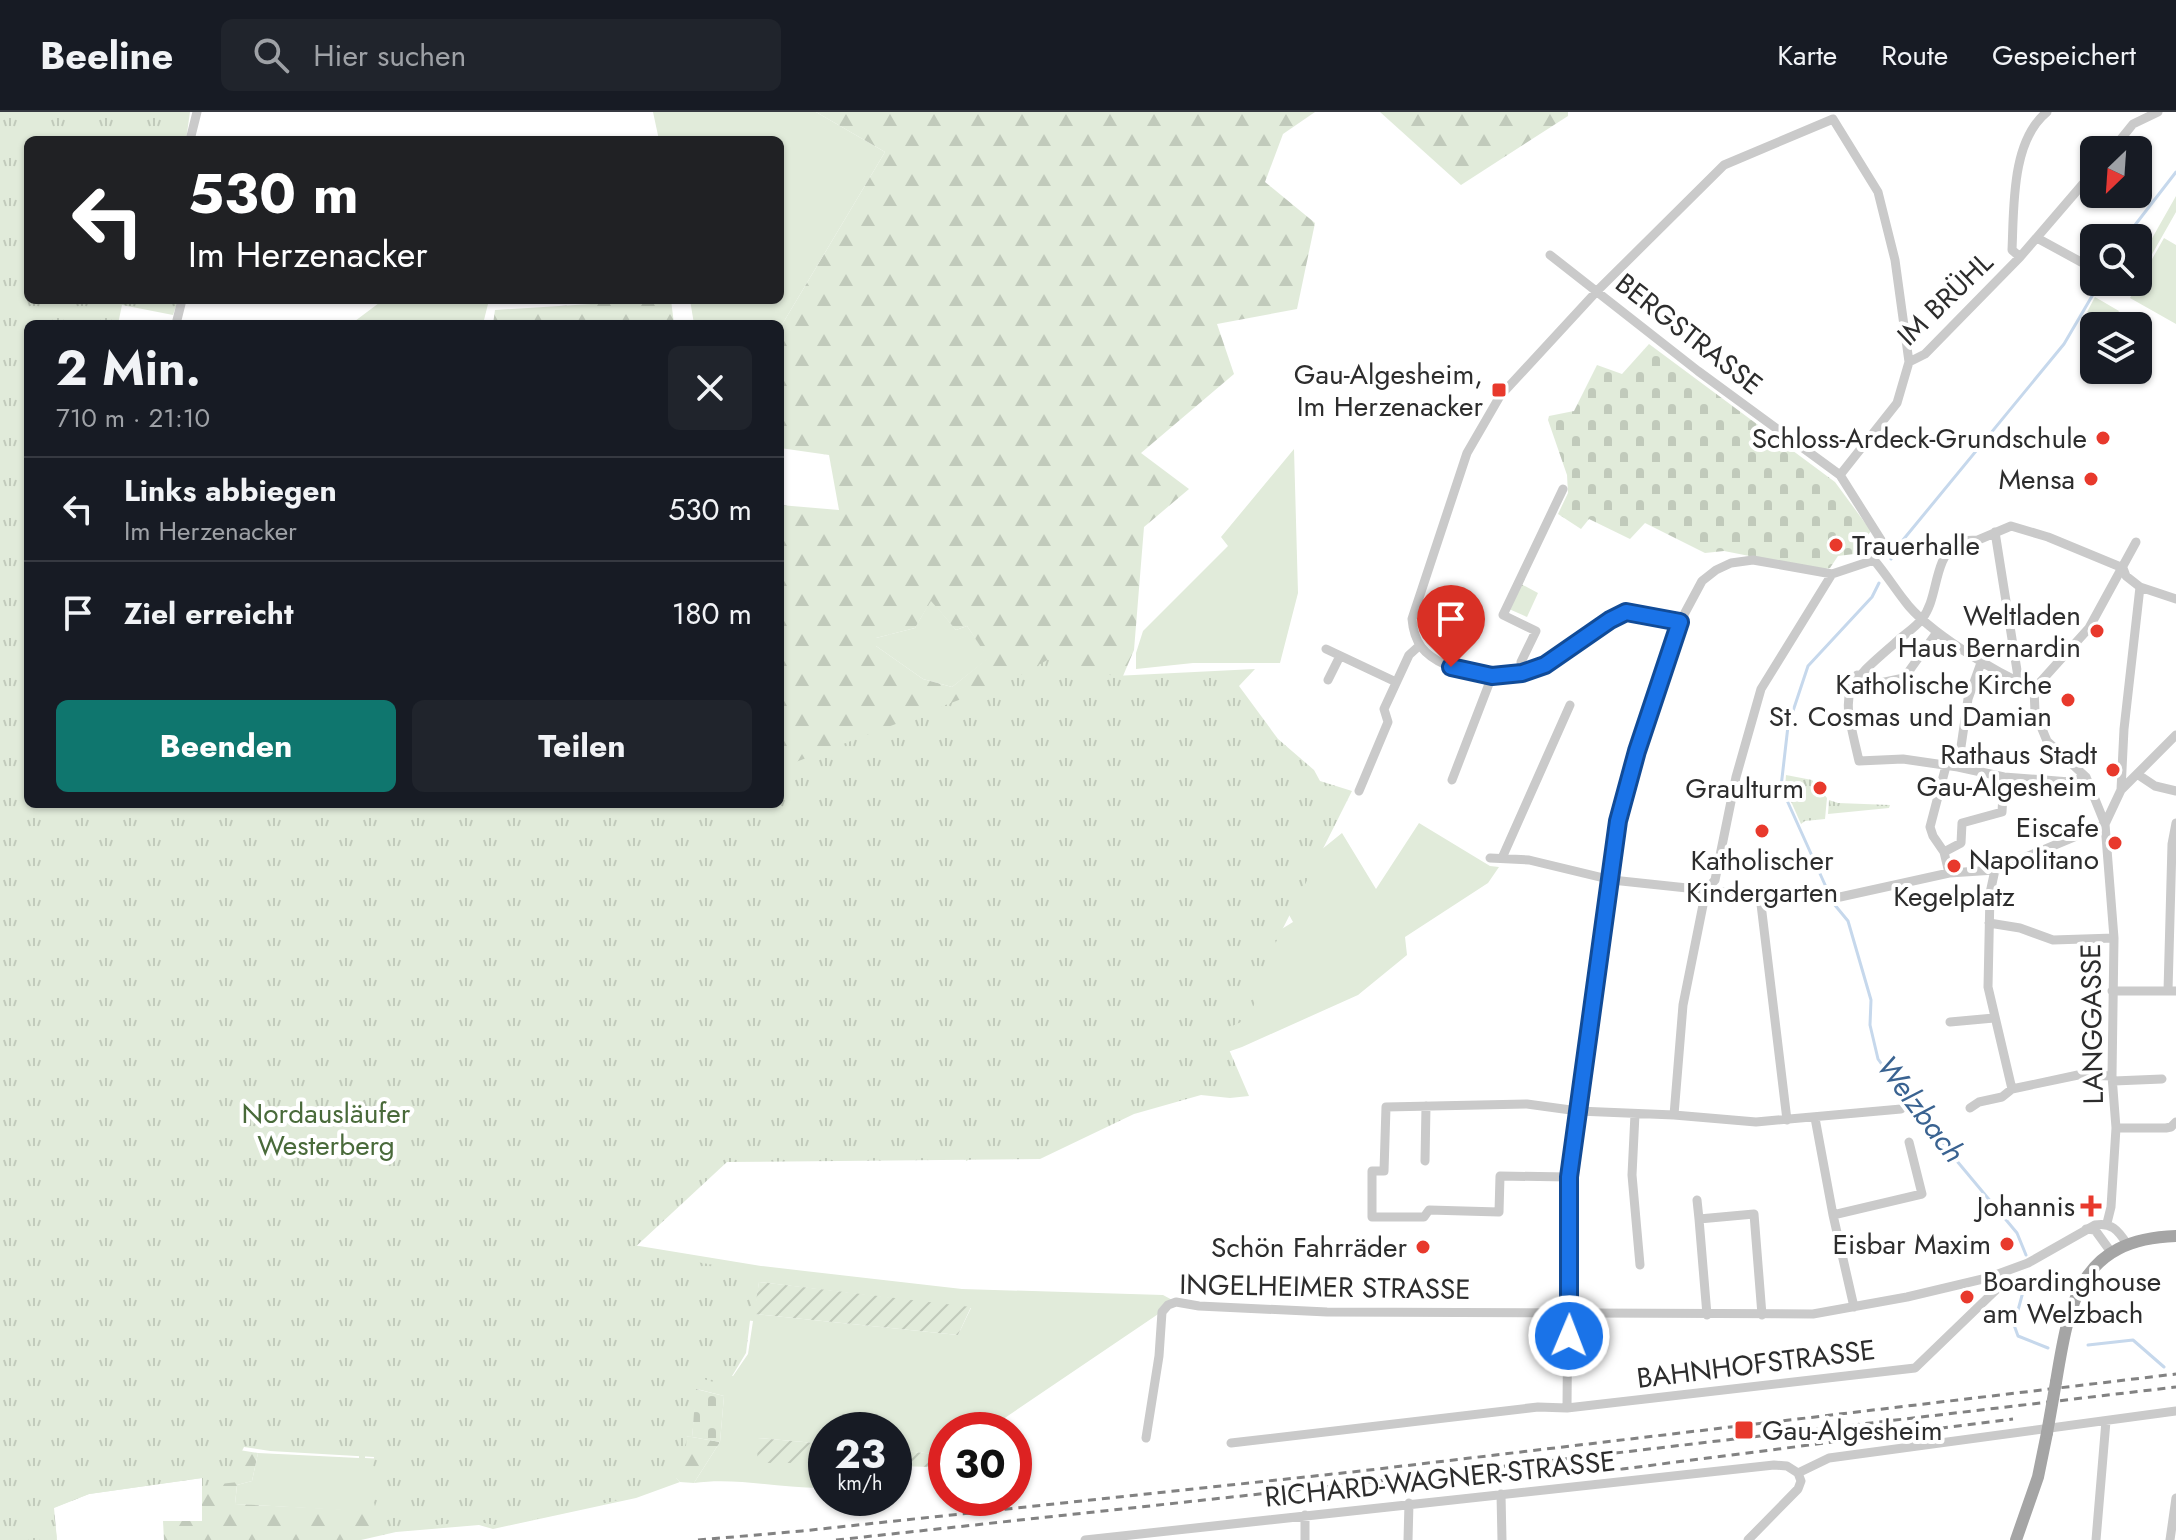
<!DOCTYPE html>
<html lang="de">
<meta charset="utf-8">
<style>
:root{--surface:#171b24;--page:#20242c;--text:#f1f3f6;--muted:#9ea1a6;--line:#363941;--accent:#0f766e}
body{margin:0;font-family:Jost,sans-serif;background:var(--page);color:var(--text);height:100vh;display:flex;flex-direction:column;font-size:30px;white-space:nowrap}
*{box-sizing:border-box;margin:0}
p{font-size:26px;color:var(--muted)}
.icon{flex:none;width:44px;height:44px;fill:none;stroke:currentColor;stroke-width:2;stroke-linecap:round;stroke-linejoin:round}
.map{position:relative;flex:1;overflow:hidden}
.details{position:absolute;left:24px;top:208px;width:760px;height:488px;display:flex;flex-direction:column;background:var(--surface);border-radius:12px;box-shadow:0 2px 6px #0004}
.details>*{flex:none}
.banner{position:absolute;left:24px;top:24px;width:760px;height:168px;border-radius:12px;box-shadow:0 2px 6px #0004;background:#202124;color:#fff;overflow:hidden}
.needle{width:52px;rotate:205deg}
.tools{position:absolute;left:2080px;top:24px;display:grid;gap:16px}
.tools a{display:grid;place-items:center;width:72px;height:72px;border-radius:12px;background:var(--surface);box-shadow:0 2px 6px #0004;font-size:40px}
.speed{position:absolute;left:808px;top:1300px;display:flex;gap:16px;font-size:40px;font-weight:700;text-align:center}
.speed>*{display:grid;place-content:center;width:104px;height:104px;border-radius:50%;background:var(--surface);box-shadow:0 2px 6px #0004;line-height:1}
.speed small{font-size:20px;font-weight:400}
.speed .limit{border:12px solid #d22;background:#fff;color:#111}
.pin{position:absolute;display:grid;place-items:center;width:68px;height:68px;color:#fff;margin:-82px -34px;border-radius:50% 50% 50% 0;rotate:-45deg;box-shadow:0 0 8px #0007}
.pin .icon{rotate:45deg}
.me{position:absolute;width:88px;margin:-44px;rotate:1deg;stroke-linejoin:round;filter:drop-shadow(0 0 6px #0008)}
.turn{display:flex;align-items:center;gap:28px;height:168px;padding:0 32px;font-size:36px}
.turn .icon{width:104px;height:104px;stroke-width:2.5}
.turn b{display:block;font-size:56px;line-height:68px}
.round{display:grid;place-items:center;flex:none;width:84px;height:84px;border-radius:12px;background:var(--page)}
.overview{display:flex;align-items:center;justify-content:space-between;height:136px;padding:0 32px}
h1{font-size:48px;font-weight:700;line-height:60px}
.cta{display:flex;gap:16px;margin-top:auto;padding:16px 32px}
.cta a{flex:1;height:92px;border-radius:12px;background:var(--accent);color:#fff;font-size:32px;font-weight:700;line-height:92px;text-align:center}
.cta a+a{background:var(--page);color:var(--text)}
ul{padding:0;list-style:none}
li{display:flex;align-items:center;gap:24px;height:104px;padding:0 32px;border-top:2px solid var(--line)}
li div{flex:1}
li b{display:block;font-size:30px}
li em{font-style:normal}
header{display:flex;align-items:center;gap:48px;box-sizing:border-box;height:112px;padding:0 40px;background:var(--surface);border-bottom:2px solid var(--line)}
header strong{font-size:38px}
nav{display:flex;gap:44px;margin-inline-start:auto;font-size:28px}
.search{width:560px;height:72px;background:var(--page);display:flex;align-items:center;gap:20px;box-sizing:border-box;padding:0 28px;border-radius:12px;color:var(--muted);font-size:30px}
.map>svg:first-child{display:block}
.grass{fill:#e1ebda;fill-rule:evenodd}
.forest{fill:url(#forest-firs);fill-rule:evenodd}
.cemetery{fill:url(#cemetery-stones)}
.park{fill:url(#park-tufts)}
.garden{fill:url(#garden-furrows)}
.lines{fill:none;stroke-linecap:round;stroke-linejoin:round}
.stream{stroke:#c6d8ec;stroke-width:3}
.minor{stroke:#cacaca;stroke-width:9}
.major{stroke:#a5a5a5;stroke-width:12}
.rail{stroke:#828282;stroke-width:3;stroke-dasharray:8 6;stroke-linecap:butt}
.major-bridge{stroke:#a5a5a5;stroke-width:12}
.route-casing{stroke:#114b97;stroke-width:20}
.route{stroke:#1a73e8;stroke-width:14}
.poi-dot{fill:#e8392c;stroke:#fff;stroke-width:3}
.labels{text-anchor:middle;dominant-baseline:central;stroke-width:8;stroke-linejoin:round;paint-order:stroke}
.street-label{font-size:28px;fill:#2d2d2d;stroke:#fff}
.poi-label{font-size:28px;fill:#2d2d2d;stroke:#fff;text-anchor:end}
.park-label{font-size:28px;fill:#496a3a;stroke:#fff}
.water-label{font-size:30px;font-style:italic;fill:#3a6391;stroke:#fff}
</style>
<header>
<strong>Beeline</strong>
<div class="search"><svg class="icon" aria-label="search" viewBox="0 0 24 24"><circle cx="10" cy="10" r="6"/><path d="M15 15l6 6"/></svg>Hier suchen</div>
<nav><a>Karte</a><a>Route</a><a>Gespeichert</a></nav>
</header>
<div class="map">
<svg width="2176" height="1428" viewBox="0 0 2176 1428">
<defs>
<pattern id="forest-firs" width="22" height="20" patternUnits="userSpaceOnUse" patternTransform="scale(2)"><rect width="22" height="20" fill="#e1ebda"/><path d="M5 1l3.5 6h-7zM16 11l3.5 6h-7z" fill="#c1cabb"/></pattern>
<pattern id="cemetery-stones" width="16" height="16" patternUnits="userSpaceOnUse" patternTransform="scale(2)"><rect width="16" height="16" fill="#e1ebda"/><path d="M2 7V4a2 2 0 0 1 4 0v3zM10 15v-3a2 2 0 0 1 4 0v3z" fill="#c1cabb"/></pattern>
<pattern id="park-tufts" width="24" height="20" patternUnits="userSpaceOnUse" patternTransform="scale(2)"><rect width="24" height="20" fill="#e1ebda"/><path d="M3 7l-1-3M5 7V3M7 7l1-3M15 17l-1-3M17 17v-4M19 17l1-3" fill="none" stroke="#c1cabb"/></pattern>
<pattern id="garden-furrows" width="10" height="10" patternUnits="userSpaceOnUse" patternTransform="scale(2)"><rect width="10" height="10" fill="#e1ebda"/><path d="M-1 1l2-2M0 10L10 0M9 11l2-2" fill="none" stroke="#c1cabb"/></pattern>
</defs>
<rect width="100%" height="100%" fill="#fff"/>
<path class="grass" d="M653,0H816L885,40L780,216V212H694L690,188H780V28H659Z
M2176,84V100L2138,167V151Z
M2164,126L2176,133V212L2130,186Z
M2095,185L2119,199L2110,214L2087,200Z
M383,188H489L483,212H351Z
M1294,337L1298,481L1280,551H1193L1136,557V541L1143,519L1228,434L1221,425Z
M931,488L956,518L967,514L989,546L952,575L923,567L876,534V526L915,516Z
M1419,711L1490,754L1499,755L1488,771L1405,825L1407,843L1358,883L1242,935L1138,971L966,1049L961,1016L1293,810L1274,776L1342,721L1376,777Z
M627,1132L761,1154L962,1177L1163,1183L1176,1190L987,1318H946V1343L894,1338V1318H826V1332L758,1326V1351H826V1376C782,1377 738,1365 694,1371L720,1330L724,1284L697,1277L692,1325L546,1317L660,1351L680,1370L636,1386L493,1417L479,1413L396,1420L395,1401L235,1392L237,1373L252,1369L258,1341L359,1346L358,1260L370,1258L365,1346L405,1348ZM759,1170L971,1196L958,1223L755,1202ZM612,1191L753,1209L748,1242L733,1264L618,1251Z"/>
<path class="forest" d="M816,0H1315L1283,22L1265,70L1315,111L1297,197L1217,212L1234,262L1141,341L1189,377L1144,415L1134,538L1123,564L780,692V393L839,398L829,343L780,336V216L885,40ZM931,489L956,518L967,514L988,546L952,575L923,567L876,534V526L915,516Z
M1380,0H1568V4L1461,73Z
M654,188H671L674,212H493L495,198Z
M546,1317L692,1325L720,1330L694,1371L680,1370L660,1351Z
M233,1337L258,1341L252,1369L237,1373L235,1392L395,1400L396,1420L361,1428H164L163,1409H202V1366L89,1382L54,1396L57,1428L44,1390Z"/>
<path class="cemetery" d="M1649,232L1835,370L1871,419L1854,442L1838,444L1830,456L1821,458L1724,439L1705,441L1645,411L1630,427L1589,407L1581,417L1558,402L1568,381L1567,363L1548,308L1549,304L1574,299L1597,253L1622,262Z
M696,1277L724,1284L720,1330L692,1325Z"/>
<path class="park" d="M0,0H190L186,28H28V188H178L173,203L122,193L118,212H28V692H780V656L1014,567L1049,547L1114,564L1255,557L1239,574L1278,627L1314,658L1320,669L1352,679L1268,846L1250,906L1221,919L1249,984L1230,986L1201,983L1134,1002L1040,1047L727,1050L631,1139L756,1160L746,1241L726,1274L691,1263L684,1363L636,1384L526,1409L494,1413L480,1410L444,1412L381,1421L371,1377L374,1345L270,1339L244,1335L240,1343L238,1370L202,1374V1366L89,1382L53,1396L57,1428H0Z
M1521,472L1538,481L1527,505L1509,497Z
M1786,663L1812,668L1827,686L1825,707L1805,709L1801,712L1785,676Z
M1829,688L1838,691L1890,693L1889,696L1828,702Z"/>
<path class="garden" d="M759,1170L971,1195L958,1223L754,1202Z
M758,1326L826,1332V1351H757Z
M894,1338L946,1343V1345L932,1355L894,1354Z"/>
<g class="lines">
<path class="stream" d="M2125,126L2176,60
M1891,447L1898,434L2064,232L2095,179
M1826,775L1781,675L1788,614L1808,554L1872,485L1879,471
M1834,792L1848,809L1871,888L1870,913L1878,947L1916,1000L2017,1121L2026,1143
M2027,1165L2014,1213L2018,1224L2048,1236
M2088,1233L2133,1228L2164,1255"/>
<path class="minor" d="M1833,7L1878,80L1895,148L1909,250L1897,291L1840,363
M190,28L197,0
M2112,38L2133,12L2158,0
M2037,126L2081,150
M1550,143L1698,259L1840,363L1881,428L1874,448
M2020,145L2012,138C2014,96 2011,29 2047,0
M176,212L182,188
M1909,250L1925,242L2020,145L2094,59
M1995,420L2019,571
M1874,448C1885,461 1894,475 1904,488C1927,520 1998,562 2034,577
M2140,475L2176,487
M1680,510C1664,507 1641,497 1625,501C1612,504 1599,516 1588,523C1541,555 1504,579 1446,553C1424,543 1414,531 1412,507L1467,341L1500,284L1597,179L1724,53L1833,7
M1326,537L1396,570
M1522,561L1521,550L1536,519L1503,503L1563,377
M1857,563L1880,571L1904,566L1937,520
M1328,568L1340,544
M2034,577L2035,600L2047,629L2086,665L2105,712L2114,826L2112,964L2116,1016L2111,1095L2107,1111
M2034,577L2089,516L2136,430
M1946,654L1930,715L1933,724L1944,740L1949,761
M1958,655L1968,587L1982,548
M2137,662L2155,674L2176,679
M2086,665L2070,670L2004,665L1958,655L1903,647L1859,649C1843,579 1838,580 1894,532C1902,524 1915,516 1922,507C1939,485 1932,451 1957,429L1978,428L2011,414L2048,425L2123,456
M1452,668L1492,564
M2121,678L2124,617L2140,475L2126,464L2123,456
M1359,679L1388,610L1384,597L1409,543L1419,534
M2105,712L2121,678L2176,623
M1944,740L1961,731L1962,711L2002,700L2004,665
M1490,746L1529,748L1612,768L1706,778L1760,784L1840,785L1949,761L1995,758L2105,712
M1502,746L1570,593
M1995,758L1990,781L1988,875L2012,977
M1760,784L1787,1008
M1989,811L2020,816L2053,828L2114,826
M2112,879H2176
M2168,879L2172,732L2176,711
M1950,910L1994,906
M2114,969L2162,967
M1970,996L1979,990L2002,985L2012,977L2078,963L2112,964
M1635,1002L1632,1063L1640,1153
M1674,1003L1683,893L1706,778L1715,768L1736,665L1761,577L1832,462
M1815,1006L1833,1103L1854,1195
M2116,1016H2166L2171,1015L2176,1010
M1425,1049L1426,994
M1569,1065L1500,1064L1499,1100L1429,1098L1424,1105H1372V1059H1384L1386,995L1527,992L1578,999L1674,1003L1756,1010L1901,997
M1697,1088L1699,1107L1754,1102L1762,1203
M1833,1103L1922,1082L1909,1030
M1699,1107L1707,1203
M2086,1117L2095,1118L2111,1140
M1567,1296L1569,1065L1618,709L1637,639L1680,510L1702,469L1716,458L1731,451L1753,448L1832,462L1874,448
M1146,1326L1159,1244L1162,1200L1168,1193L1176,1190L1199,1194L1327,1200L1813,1202L1907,1185L1987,1166L2028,1151L2095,1113C2111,1110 2118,1118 2127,1132
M1231,1331L1538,1295L1567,1296L1915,1256L2000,1174L2002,1169L2000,1162
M1798,1361L1829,1346L2176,1299
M1501,1382L1502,1428
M1085,1428L1774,1353L1787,1354L1798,1361
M1305,1428V1403
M1408,1428L1409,1391
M1748,1428L1798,1377L1801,1369L1798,1361
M2096,1428L2106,1309
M2170,1428L2176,1386"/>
<path class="major" d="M2056,1270C2069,1191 2079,1127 2176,1124
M2016,1428L2038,1365L2047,1321"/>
<path class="rail" d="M1481,1369L1622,1357L2013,1307
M698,1428L802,1419L1361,1359L2176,1262
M836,1428L1361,1371L2176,1275"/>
<path class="major-bridge" d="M2047,1321L2056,1270"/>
</g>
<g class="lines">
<g class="route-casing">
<path id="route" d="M1451,555L1492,564L1522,561L1545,553L1610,508L1626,500L1680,510L1637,639L1618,709L1569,1065V1224"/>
</g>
<use href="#route" class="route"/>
</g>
<g class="poi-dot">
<rect x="1491" y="270" width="16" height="16" rx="4"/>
<circle cx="2103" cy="326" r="8"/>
<circle cx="2091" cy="367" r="8"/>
<circle cx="1836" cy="433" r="8"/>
<circle cx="2097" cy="519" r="8"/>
<circle cx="2068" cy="588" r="8"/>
<circle cx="2113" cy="658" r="8"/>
<circle cx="1820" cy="676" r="8"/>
<circle cx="1762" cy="719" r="8"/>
<circle cx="2115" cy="731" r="8"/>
<circle cx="1954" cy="754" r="8"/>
<path d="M2087 1082h8v8h8v8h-8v8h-8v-8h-8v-8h8z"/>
<circle cx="2007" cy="1132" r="8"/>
<circle cx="1423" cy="1135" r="8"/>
<circle cx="1967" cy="1185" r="8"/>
<rect x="1734" y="1308" width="20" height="20" rx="4"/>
</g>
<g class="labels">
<g class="street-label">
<text transform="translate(1945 187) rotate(-44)">IM BRÜHL</text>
<text transform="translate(1689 222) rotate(38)">BERGSTRASSE</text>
<text transform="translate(2092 912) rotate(-91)">LANGGASSE</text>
<text transform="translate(1325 1175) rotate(1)">INGELHEIMER STRASSE</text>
<text transform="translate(1756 1252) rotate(-7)">BAHNHOFSTRASSE</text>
<text transform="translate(1440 1367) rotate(-6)">RICHARD-WAGNER-STRASSE</text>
</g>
<g class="poi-label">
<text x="1483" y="262">Gau-Algesheim,<tspan x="1483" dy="32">Im Herzenacker</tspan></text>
<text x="2087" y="326">Schloss-Ardeck-Grundschule</text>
<text x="2075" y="367">Mensa</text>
<text x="1852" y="433" text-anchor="start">Trauerhalle</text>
<text x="2081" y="503">Weltladen<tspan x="2081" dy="32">Haus Bernardin</tspan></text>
<text x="2052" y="572">Katholische Kirche<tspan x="2052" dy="32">St. Cosmas und Damian</tspan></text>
<text x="2097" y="642">Rathaus Stadt<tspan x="2097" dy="32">Gau-Algesheim</tspan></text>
<text x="1804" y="676">Graulturm</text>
<text x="2099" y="715">Eiscafe<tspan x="2099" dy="32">Napolitano</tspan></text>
<text x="1762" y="748" text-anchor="middle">Katholischer<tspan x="1762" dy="32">Kindergarten</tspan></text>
<text x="1954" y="784" text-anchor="middle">Kegelplatz</text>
<text x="2075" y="1094">Johannis</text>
<text x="1991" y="1132">Eisbar Maxim</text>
<text x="1407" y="1135">Schön Fahrräder</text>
<text x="1983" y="1169" text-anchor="start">Boardinghouse<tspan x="1983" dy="32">am Welzbach</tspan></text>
<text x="1762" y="1318" text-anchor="start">Gau-Algesheim</text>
</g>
<g class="park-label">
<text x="326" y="1001">Nordausläufer<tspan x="326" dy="32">Westerberg</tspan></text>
</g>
<g class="water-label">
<text transform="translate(1921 997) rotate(53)">Welzbach</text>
</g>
</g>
</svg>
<div class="tools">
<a><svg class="needle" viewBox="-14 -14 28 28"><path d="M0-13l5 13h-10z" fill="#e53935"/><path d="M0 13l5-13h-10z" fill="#9ea1a6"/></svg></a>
<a><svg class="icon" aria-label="search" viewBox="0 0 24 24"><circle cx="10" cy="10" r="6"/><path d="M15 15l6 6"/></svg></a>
<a><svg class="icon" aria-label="layers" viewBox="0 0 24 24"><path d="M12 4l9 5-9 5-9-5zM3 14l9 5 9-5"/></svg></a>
</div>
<div class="speed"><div>23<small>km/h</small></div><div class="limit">30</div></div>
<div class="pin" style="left:1451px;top:555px;background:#d93025"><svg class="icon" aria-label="arrive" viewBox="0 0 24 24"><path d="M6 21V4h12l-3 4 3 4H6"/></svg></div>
<svg class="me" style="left:1569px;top:1224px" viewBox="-20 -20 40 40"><circle r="17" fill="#1a73e8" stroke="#fff" stroke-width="3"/><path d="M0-11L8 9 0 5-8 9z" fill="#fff"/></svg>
<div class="banner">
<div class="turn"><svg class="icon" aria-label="left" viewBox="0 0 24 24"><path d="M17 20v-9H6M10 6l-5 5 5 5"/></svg><div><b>530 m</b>Im Herzenacker</div></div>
</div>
<section class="details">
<div class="overview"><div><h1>2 Min.</h1><p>710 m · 21:10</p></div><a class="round"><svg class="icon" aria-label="close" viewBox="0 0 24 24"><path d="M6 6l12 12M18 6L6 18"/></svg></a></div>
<ul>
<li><svg class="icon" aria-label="left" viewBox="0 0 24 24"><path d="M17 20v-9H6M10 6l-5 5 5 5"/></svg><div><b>Links abbiegen</b><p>Im Herzenacker</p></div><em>530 m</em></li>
<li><svg class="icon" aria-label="arrive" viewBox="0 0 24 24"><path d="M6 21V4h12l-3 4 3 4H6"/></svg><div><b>Ziel erreicht</b></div><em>180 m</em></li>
</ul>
<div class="cta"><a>Beenden</a><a>Teilen</a></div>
</section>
</div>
